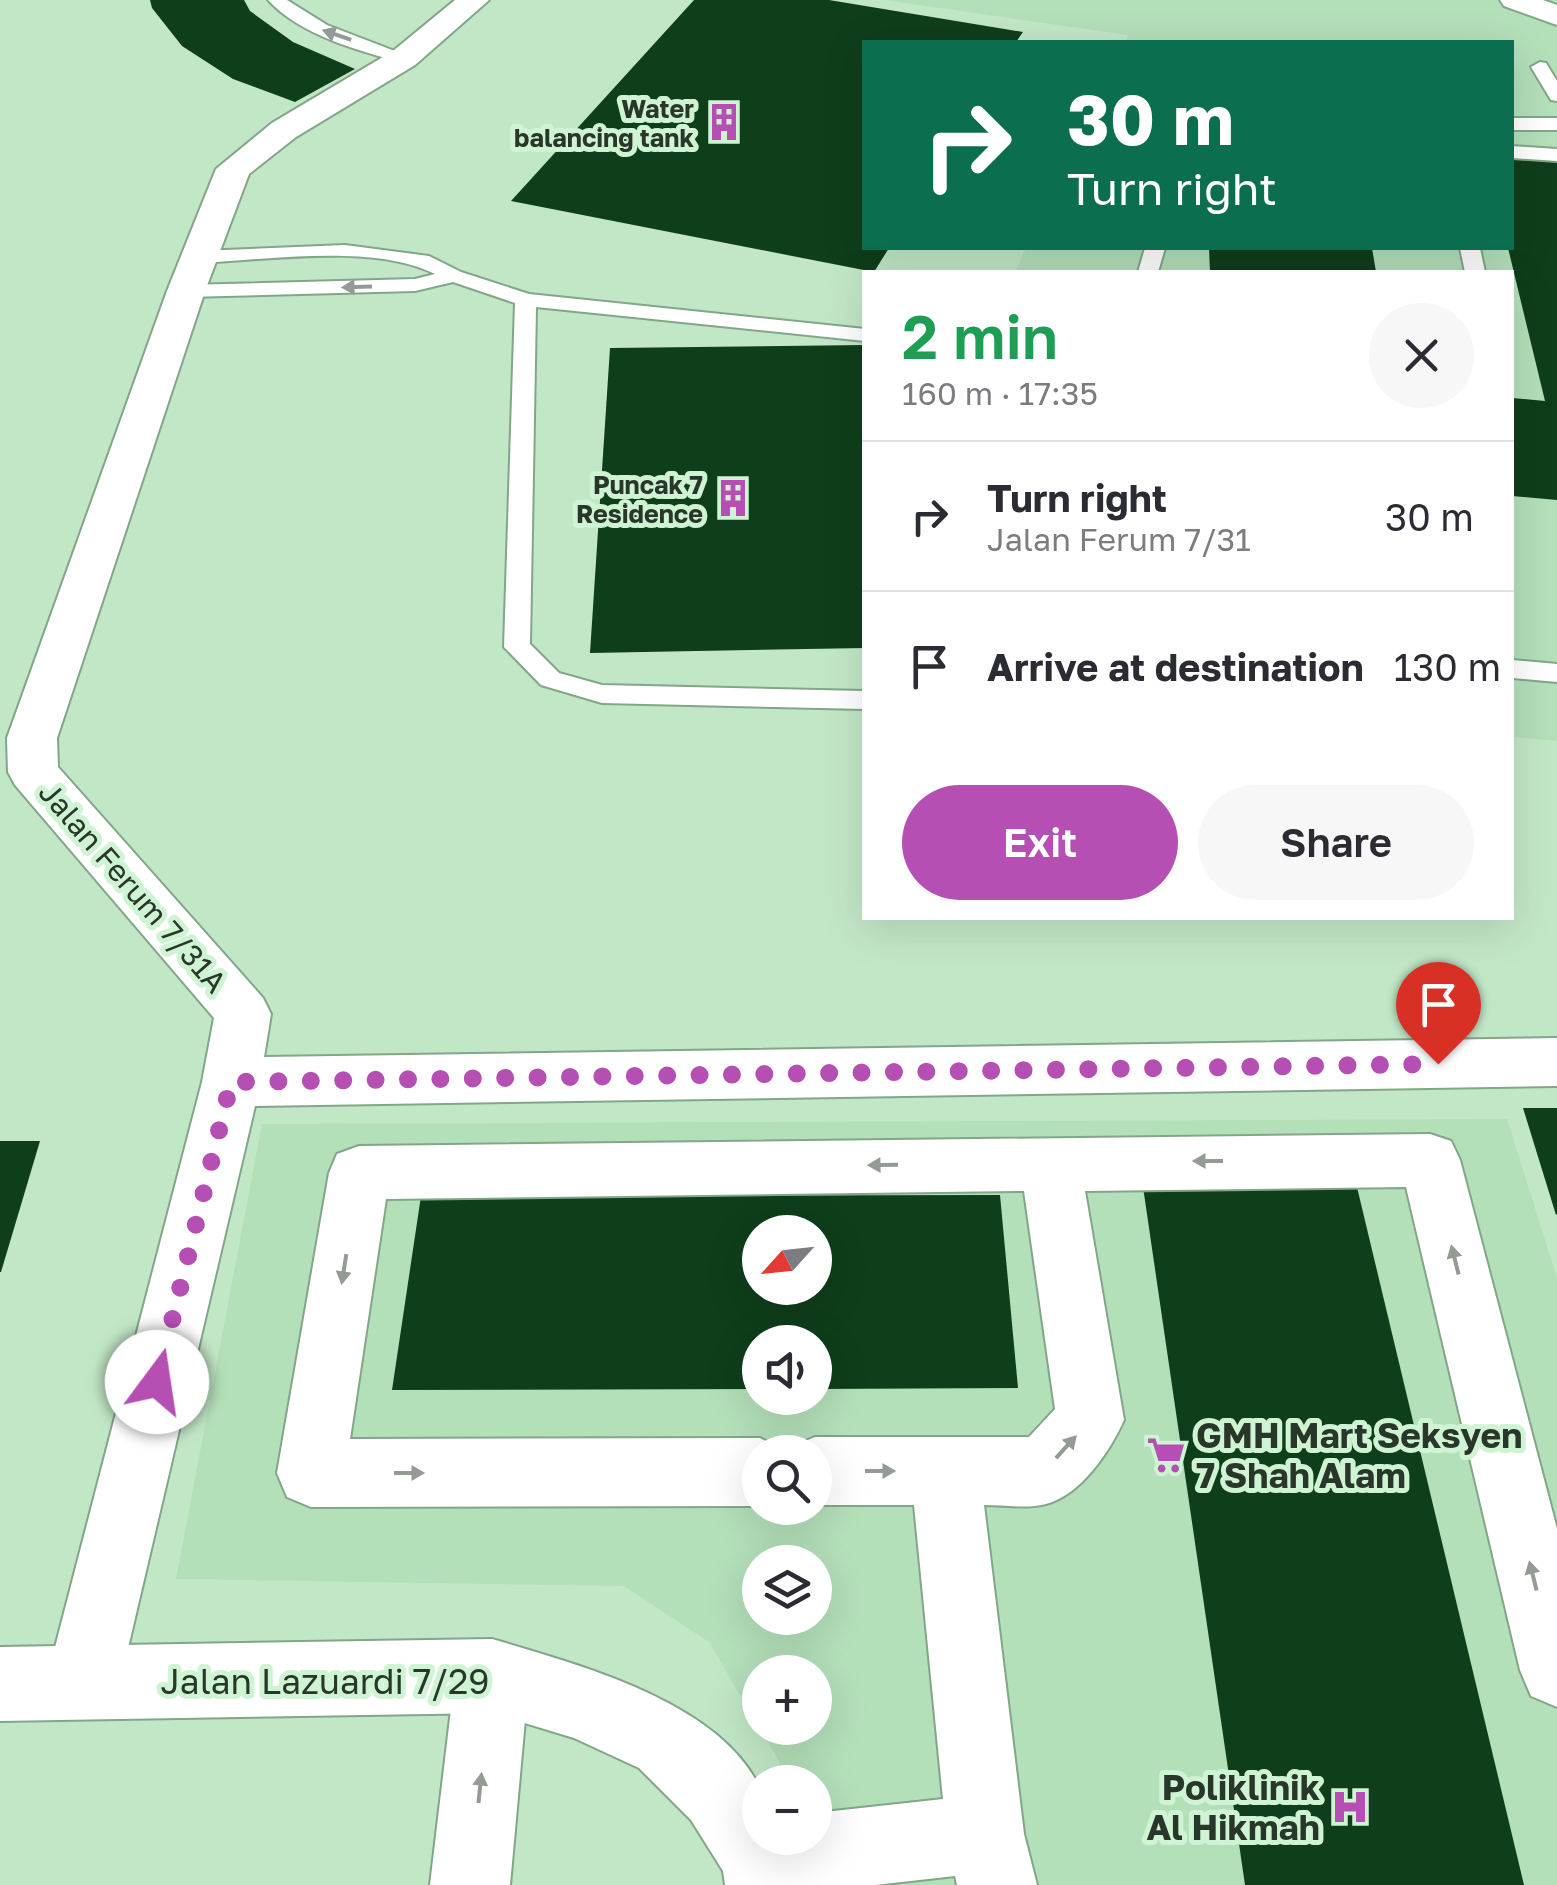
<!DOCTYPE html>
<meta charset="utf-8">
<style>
:root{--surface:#fff;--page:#f7f7f7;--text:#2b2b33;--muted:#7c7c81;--line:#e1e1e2;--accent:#b64fb3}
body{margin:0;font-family:"Golos Text",sans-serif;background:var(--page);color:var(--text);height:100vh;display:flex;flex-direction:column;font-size:38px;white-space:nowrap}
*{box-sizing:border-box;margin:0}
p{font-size:32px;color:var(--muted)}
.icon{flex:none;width:55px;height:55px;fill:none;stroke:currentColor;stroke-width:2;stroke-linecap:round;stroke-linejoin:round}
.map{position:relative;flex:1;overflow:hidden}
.side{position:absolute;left:862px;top:270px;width:652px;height:650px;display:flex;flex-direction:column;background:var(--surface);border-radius:0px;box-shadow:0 10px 40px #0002}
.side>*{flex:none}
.hud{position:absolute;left:862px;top:40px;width:652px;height:210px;border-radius:0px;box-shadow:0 10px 40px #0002;background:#0b6e4f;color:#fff;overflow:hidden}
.needle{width:65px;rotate:243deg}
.tools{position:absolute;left:742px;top:1215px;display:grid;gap:20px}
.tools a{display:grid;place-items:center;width:90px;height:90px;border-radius:50%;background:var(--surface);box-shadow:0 10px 40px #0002;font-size:50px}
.pin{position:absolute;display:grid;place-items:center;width:85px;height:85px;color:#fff;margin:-102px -42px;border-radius:50% 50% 50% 0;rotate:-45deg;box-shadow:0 0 10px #0007}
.pin .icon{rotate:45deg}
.me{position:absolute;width:110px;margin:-55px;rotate:14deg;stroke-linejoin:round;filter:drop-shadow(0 0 8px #0008)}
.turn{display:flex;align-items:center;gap:35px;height:210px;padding:0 40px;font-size:45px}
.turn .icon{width:130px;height:130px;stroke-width:2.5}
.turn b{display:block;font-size:70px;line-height:85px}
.round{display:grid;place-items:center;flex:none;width:105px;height:105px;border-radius:52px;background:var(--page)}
.overview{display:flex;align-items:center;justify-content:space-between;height:170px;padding:0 40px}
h1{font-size:60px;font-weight:600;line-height:75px;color:#1e9e55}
.action{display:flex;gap:20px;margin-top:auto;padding:20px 40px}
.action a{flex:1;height:115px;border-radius:60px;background:var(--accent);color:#fff;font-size:40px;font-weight:600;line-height:115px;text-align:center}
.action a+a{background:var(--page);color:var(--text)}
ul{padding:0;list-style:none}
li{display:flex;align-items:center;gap:30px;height:150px;padding:0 40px;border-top:2px solid var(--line)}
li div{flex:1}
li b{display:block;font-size:38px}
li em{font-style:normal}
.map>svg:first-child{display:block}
.built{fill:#b3dfb9;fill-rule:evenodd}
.building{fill:#0f3e1c;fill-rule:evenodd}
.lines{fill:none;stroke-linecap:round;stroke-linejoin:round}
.service-casing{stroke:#83a688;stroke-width:4}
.minor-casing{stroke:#83a688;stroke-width:4}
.tertiary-casing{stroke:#83a688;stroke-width:4}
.service{fill:#fff;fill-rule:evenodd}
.minor{fill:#fff;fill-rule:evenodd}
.tertiary{fill:#fff;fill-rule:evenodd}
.oneway{fill:#949b95}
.route{stroke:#b64fb3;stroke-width:18;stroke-dasharray:0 32.4}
.labels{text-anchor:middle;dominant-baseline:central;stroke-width:10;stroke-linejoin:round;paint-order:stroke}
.far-poi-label{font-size:25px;font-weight:bold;fill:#29372b;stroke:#cff4d4;text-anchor:end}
.street-label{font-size:30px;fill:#29372b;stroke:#cff4d4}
.near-poi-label{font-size:35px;font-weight:bold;fill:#29372b;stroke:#cff4d4;text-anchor:start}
.near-street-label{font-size:35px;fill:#29372b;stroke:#cff4d4}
</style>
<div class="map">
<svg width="1557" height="1885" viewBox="0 0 1557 1885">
<rect width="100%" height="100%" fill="#c2e7c7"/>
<path class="built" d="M884,0H1557V741L1513,737L1512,272H1015L1026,248H1512V42H1125L1128,35Z
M1507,1119L1557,1278V1885H802L793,1838H815V1782H783L779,1761L709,1642L624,1586L176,1579L262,1124ZM760,1232H815V1288H760ZM760,1342H815V1398H760ZM760,1452H815V1508H760ZM760,1562H815V1618H760ZM760,1672H815V1728H760Z"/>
<path class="building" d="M150,0H244L250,11L293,42L355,69L295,102L233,79L182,46L152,8Z
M694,0H829L1023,32L1016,42H865V248H889L874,272L511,201Z
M1512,158L1557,161V500L1512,496V398L1545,401L1508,248H1512Z
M1209,248H1372L1376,272H1210Z
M865,345V648L590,653L610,348Z
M1523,1108H1557V1214L1556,1215Z
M0,1141H40L1,1272H0Z
M1142,1180L1356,1183L1524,1885H1245Z
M1000,1195L1018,1388L815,1389V1342H760V1389L392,1390L421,1196ZM760,1232H815V1288H760Z"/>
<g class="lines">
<g class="service-casing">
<path id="service" d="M268,0H287L327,25L413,58L404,63C359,51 300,35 268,0Z
M1540,62L1546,63L1557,81V101L1551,100L1531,67Z
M1512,118H1557V130H1512Z
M1512,146L1557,149V161L1512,158Z
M345,245L429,256L461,272L529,294L865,329V341L536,307L530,644L559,673L602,685L865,691V709L602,703L541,685L504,647L515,303L453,282L415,291L186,297L176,291L186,285L415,279L435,274C373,243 267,260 199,263L189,257L199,251Z
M1145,248H1165L1158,272H1138Z
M1460,248H1480L1485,272H1465Z
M1512,660L1557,664V682L1512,678Z"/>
</g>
<g class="minor-casing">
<path id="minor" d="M455,0H489L415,65L296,137L249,174L205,291L57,738L58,767L263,998L271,1014L264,1057L1557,1038V1086L255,1106L120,1682L109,1708L83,1719L57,1708L46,1682L202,1082L214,1018L15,785L8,772L7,738L167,291L216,169L272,123L393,51Z
M1430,1134L1451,1141L1460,1160L1557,1529V1707L1531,1696L1520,1670L1406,1187L1085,1191L1124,1420C1110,1451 1081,1495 1046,1504C1028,1509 1003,1505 984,1505L1024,1834L1037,1885H957L955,1876L875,1885H733L722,1858L733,1830L760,1819V1838H815V1813L943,1799L914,1505H815V1452H788L791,1447L815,1437H1029L1055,1409L1024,1191L386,1199L350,1439L760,1438L786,1452H760V1506L311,1507L287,1497L277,1473L329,1173L337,1154L359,1146Z
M492,1639L518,1650L529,1676L510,1885H430L455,1676L466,1650Z"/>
</g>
<g class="tertiary-casing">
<path id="tertiary" d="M1500,0H1543L1557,5V25L1504,6Z
M492,1639C576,1664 715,1700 758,1784C764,1797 760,1822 760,1838H792L805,1885H725L723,1871L691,1820L639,1768L574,1738L492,1713L0,1721V1647Z"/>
</g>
<use href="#service" class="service"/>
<use href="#minor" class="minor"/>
<use href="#tertiary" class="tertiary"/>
</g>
<defs><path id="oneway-solid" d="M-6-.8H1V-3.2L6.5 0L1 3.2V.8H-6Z" transform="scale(2.5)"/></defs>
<g class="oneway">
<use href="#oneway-solid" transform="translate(337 35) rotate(-161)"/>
<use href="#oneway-solid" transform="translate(357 287) rotate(178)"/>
<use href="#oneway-solid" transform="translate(1208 1161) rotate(180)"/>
<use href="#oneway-solid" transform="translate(883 1165) rotate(179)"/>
<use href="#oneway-solid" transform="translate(1455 1260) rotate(-104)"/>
<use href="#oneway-solid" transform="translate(344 1269) rotate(99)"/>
<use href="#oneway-solid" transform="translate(1066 1447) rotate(-48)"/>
<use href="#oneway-solid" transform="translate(880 1471)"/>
<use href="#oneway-solid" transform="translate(409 1473)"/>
<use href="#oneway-solid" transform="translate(1533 1576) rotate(-104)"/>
<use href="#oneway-solid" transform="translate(480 1788) rotate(-84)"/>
</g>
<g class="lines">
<path class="route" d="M157,1382L231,1082L1438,1064"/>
</g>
<defs>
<g id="building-bare" transform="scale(3)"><path d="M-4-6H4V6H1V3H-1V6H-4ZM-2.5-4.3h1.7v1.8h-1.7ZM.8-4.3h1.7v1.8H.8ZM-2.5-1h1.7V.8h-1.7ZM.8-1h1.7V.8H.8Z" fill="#b64fb3" stroke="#cff4d4" stroke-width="2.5" paint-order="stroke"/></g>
<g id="supermarket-bare" transform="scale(3)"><path d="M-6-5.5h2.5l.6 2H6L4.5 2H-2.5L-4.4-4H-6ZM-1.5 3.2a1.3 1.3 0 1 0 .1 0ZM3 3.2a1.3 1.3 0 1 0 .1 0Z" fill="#b64fb3" stroke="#cff4d4" stroke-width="2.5" paint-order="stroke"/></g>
<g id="hospital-bare" transform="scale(3)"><path d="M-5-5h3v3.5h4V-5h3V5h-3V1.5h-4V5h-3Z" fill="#b64fb3" stroke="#cff4d4" stroke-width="2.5" paint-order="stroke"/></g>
</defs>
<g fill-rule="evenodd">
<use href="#building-bare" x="724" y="122"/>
<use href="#building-bare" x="733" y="498"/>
<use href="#supermarket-bare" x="1166" y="1455"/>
<use href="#hospital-bare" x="1350" y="1807"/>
</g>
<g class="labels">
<g class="far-poi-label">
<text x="694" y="108">Water<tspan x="694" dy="29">balancing tank</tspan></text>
<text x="703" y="484">Puncak 7<tspan x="703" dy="29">Residence</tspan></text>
</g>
<g class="street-label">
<text transform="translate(133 887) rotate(49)">Jalan Ferum 7/31A</text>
</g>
<g class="near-poi-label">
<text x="1196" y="1435">GMH Mart Seksyen<tspan x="1196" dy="40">7 Shah Alam</tspan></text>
<text x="1320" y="1787" text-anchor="end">Poliklinik<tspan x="1320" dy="40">Al Hikmah</tspan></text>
</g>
<g class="near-street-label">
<text x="325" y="1681">Jalan Lazuardi 7/29</text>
</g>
</g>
</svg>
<div class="tools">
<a><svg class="needle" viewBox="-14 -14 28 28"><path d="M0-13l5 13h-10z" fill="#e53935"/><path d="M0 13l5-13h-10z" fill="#7c7c81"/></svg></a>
<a><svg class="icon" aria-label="sound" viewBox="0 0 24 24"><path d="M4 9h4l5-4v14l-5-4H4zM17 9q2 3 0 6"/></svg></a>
<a><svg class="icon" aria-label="search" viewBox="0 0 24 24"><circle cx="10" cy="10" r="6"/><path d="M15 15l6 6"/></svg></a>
<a><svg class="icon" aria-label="layers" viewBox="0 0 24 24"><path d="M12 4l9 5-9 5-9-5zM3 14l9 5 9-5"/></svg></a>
<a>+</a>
<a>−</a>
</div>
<div class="pin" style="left:1438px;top:1064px;background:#d93025"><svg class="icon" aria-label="arrive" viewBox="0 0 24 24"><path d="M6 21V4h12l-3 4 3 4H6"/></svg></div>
<svg class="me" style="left:157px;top:1382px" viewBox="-20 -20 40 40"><circle r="19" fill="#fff"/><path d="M0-13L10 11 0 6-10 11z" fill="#b64fb3"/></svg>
<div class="hud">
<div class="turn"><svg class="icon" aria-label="right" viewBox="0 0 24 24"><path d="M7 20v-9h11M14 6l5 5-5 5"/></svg><div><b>30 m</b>Turn right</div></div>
</div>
<section class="side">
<div class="overview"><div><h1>2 min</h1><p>160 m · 17:35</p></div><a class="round"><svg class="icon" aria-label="close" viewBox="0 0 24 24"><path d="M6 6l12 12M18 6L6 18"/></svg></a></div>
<ul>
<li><svg class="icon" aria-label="right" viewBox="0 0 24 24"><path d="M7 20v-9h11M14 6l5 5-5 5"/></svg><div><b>Turn right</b><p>Jalan Ferum 7/31</p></div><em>30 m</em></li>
<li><svg class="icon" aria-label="arrive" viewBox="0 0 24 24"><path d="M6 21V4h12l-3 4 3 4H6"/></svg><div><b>Arrive at destination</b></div><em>130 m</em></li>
</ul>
<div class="action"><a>Exit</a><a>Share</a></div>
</section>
</div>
